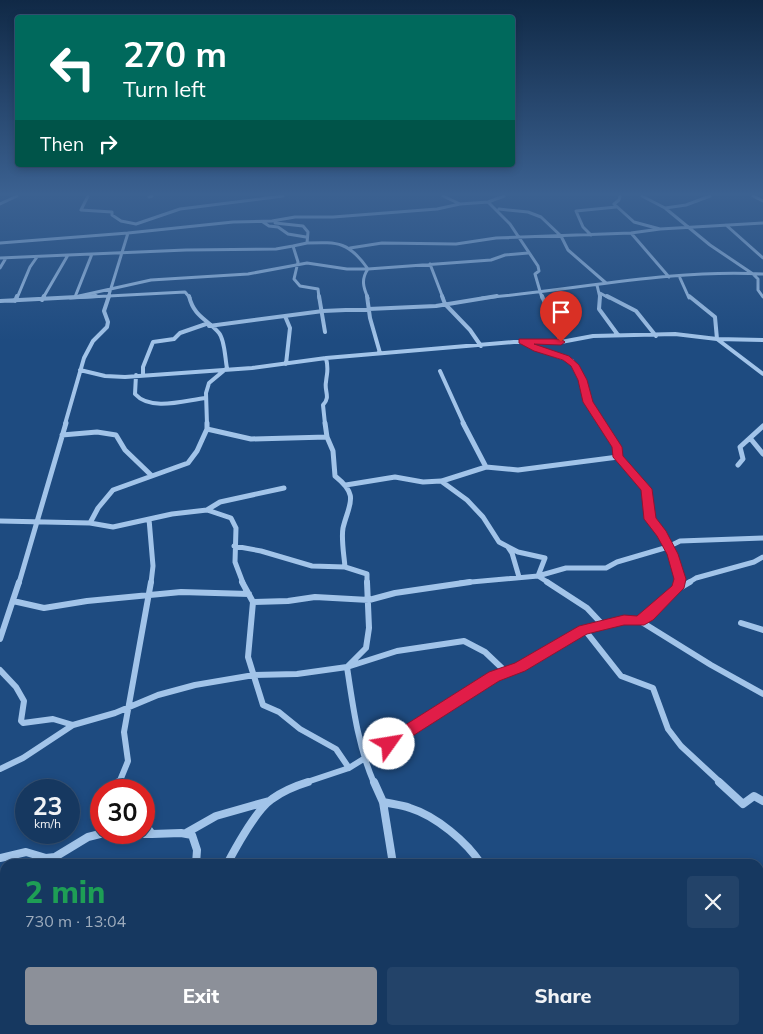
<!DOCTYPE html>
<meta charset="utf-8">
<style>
:root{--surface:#163860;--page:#234369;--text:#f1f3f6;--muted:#9eacbd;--line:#355275;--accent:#8c9099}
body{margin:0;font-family:Mulish,sans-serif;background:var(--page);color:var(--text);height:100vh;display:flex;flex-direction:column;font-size:19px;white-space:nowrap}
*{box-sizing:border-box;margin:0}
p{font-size:16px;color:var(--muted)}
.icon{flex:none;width:28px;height:28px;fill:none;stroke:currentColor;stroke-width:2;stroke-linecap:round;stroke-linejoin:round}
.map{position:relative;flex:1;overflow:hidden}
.panel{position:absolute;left:0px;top:859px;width:764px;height:176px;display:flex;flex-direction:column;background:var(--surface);border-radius:15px 15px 0 0;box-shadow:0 2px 8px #0003,0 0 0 1px var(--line)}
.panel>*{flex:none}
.hud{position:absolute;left:15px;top:15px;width:500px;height:152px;border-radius:5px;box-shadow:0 2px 8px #0003,0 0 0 1px var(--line);background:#00695c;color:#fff;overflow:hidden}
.speed{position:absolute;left:15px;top:779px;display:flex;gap:10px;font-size:25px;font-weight:700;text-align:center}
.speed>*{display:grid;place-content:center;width:65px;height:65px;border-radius:50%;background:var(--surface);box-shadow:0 2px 8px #0003,0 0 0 1px var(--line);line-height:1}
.speed small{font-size:12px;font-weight:400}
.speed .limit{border:8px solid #d22;background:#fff;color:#111}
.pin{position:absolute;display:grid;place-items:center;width:42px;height:42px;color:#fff;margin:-51px -21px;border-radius:50% 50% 50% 0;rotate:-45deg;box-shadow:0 0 5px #0007}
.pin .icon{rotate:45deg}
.me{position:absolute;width:55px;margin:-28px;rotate:58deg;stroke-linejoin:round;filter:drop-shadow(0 0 4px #0008)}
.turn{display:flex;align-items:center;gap:18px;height:105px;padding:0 25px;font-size:22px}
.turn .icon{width:65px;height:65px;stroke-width:2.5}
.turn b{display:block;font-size:35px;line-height:42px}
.then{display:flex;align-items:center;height:48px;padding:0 25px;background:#0003;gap:10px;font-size:19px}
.round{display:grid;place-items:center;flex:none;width:52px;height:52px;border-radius:5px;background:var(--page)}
.summary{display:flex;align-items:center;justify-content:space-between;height:85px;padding:0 25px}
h1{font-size:30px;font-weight:800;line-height:38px;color:#1e9e55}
.button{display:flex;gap:10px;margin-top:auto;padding:10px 25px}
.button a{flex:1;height:58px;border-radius:5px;background:var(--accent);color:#fff;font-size:20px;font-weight:800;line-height:58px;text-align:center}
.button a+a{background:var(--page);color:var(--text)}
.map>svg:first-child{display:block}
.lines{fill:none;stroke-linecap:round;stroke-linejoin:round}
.street-far4{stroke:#a2c4e9;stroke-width:3}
.street-far3{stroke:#a2c4e9;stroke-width:4}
.street-far2{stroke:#a2c4e9;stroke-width:5}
.street-far1{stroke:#a2c4e9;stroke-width:6}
.street{stroke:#a2c4e9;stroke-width:8}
.route{fill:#e11d48;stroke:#92132f}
</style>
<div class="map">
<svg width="763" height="1034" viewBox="0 0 763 1034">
<rect width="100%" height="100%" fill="#1e4b80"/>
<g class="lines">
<path class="street-far4" d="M88,196L81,210L112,212V215L121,221L136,224L180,209L283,196
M443,196L460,204
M620,196L619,200L614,204L634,222L660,229
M642,196L665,208L710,245L753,274L758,279V290L763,297
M753,196L763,201
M149,197L152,196
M488,202L510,224L538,266L539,271L535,274L542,298
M0,204L17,196
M665,208L686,205L710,196
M499,209L528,212L541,217L561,236L568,250L606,283
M263,222L269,226L278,227L288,234L306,237
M275,223L303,226L308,232L307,243L293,246L298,262L294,279L300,286L318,289L319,298
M726,225L763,258
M631,233L669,277
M591,235L583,227L576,211L616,207
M0,243L128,233L233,222L272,221L295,217H333L437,209L460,204L488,202L504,196
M307,243C339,242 349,242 368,269C361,279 363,287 368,298
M350,248L382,243L456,244L496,238L631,233L660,229L763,223
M68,255L186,250L276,249L293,246
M0,258L68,255L43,298
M430,264L443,298
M0,268L6,258
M680,278L689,298
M597,285L600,298
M600,293L609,298
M79,296L151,280L248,274L307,263L347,269H368L491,260L505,255L528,253
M75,297L92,254
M17,298L30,267L37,257
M70,298L185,292L190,298
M108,298L128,233
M482,298C575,290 669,269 763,274"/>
<path class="street-far3" d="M189,296C194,317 207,319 219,333C225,340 225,359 227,368L209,383L206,393L207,424
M319,296L325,332
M367,296L370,318L380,353
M442,296L445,304L470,330L481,346
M542,296L561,342
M600,296L599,309L618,335
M607,296L636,311L656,336
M689,296L715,317L717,339L763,374
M42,300L44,296
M0,301L96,296
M15,301L17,296
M285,316L290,328L286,364
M209,326L323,311L436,306L497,296
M522,341L537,349L572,361L582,380L588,402L602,424
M80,370L105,376L125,377L252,368L326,358L514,342H561L593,336L675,334L717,339L763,340
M440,371L464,424
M143,374V367L153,342L174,339L180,333L206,324
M136,375L135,394C151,412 186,400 206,398
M65,424L84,358L93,341L107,327L108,322L104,311L109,296
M325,424L323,405C331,397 324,391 326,382C327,371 329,370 326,358"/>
<path class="street-far2" d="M325,423L327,437L333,451L335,476C360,496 349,503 343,528C341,539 344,555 345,567
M463,423L486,467
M601,423L617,447L618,457L646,489L650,519L662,534L673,555L680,579L679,583
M207,429L251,439L327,437
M62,435L97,432L116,435L125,450L151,475
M750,438L763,454
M738,465L743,459L740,447L763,426
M442,481L486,467L518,470L618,457
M346,485L395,477L423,482L441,481L467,500L483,517L499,542L518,552L545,558L538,576L549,583
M207,510L220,502L284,488
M149,519L153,566L151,583
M0,521L90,523L113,527L172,514L207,510L231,518L236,528L235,562L243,583
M90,523L98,508L113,490L188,463L197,451L207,429V423
M234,546L261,551L312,566L345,567L367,574V583
M508,547L512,553L519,577
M19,583L66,423
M460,583L538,576L566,568H606L617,562L668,547L680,541L763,538
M688,583L696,578L754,562L763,557"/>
<path class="street-far1" d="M242,582L253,602L248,657L263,705L279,712L300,729L336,749L349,768
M367,582L369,628L366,648L347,667C353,707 358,746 374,783
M547,582L587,608L602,624
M678,589L690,582
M13,601L44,608L87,601L181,592L249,594
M253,602L288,601L315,597L369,600L395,593L470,582
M640,621L711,665L763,694
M741,623L763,630
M584,629L621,676L653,688L668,729L681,746L721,783
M0,639L19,582
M0,670L16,687L24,701L21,721L23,723L53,719L73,725L115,713L158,695L195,685L254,675L297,674L347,667L397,651L464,641L485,652L505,671L520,667L542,656L584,629L624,620L639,621L648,616L678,589L679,582
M0,769L23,758L73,725
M119,783L128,761L124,732L151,582
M304,783L349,768L505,671"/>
<path class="street" d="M374,782L383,802L393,864
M719,782L743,804L754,796L763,801
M119,790V782
M383,802C392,804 402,805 410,808C436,816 467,842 481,864
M144,823L152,834L181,833L192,835L197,850L196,864
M186,833L216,816L269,801
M0,858L26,852L46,858L55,857L88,837L100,834H152
M227,864C236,847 257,809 272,799C283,791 295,786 308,782
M0,1027L5,1007
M273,1030L274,1034
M419,1030V1034
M640,1030L642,1034
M119,1034L122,1030"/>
</g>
<linearGradient id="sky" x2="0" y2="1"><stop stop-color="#102946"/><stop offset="0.57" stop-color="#3b6191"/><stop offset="1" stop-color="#3b6191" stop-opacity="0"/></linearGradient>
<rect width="763" height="341" fill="url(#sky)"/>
<path class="route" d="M519,339H561L565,342L561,345L534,344L569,356L579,365L587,380L593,402L622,447L623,456L652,489L656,518L666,531L678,554L686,579L684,588L653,620L644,625H624L587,634L525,671L499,681L389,751L383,749L381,744L383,739L489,672L515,663L579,626L624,615L637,616L672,586L674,579L667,554L657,536L644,519L641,490L613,457L612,447L583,402L578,380L571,366L563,360L534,351L519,343Z"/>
</svg>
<div class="speed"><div>23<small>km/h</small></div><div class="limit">30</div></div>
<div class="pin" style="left:561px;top:342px;background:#d93025"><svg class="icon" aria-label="arrive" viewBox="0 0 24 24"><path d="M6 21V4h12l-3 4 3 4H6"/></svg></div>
<svg class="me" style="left:389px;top:744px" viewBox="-20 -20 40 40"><circle r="19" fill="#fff"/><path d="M0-13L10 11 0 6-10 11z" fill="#e11d48"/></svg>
<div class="hud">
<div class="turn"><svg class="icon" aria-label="left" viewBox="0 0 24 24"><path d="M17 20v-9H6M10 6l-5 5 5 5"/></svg><div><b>270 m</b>Turn left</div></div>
<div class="then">Then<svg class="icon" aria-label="right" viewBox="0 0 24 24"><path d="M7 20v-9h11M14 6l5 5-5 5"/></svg></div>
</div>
<section class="panel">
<div class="summary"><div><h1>2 min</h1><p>730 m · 13:04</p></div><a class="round"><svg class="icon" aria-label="close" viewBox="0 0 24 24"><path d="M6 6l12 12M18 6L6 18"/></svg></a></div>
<div class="button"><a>Exit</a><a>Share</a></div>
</section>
</div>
